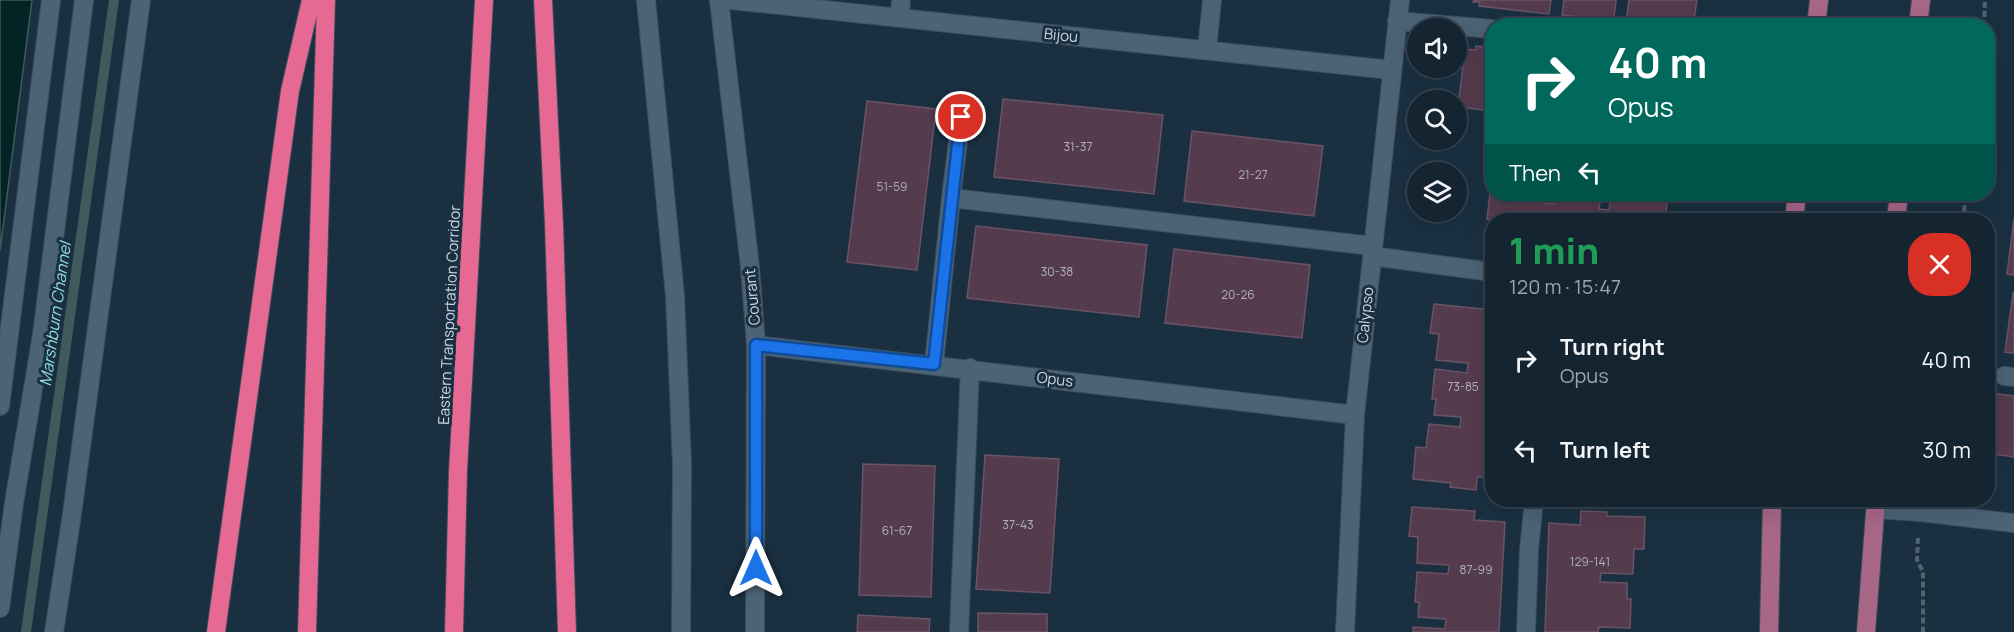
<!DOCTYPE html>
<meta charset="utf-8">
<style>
:root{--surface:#142431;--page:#1d2c39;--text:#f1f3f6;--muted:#9da4ab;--line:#33414d}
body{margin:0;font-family:Manrope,sans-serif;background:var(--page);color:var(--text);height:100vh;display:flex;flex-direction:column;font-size:22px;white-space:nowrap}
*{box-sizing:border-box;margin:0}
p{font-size:20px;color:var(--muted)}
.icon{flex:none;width:33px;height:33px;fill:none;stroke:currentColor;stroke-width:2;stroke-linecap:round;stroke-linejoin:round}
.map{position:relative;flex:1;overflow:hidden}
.sheet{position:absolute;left:1485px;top:213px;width:510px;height:294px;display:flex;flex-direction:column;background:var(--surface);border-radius:24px;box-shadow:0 6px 24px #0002,0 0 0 2px var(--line)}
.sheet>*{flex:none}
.guide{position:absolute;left:1485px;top:18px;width:510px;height:183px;border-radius:24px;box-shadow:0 6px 24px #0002,0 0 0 2px var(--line);background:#00695c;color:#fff;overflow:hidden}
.tools{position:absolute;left:1407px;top:18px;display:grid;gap:12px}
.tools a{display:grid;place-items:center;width:60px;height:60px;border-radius:50%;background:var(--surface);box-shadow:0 6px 24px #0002,0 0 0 2px var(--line);font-size:30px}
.pin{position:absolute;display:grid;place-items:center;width:51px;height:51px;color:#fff;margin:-26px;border:3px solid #fff;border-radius:50%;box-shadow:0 2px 6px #0007}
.me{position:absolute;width:66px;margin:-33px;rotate:0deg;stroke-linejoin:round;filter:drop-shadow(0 0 4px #0008)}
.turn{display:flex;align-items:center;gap:21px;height:126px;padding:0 24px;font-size:27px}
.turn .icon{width:78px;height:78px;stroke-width:2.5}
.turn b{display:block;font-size:42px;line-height:51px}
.then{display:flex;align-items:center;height:57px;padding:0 24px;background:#0003;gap:12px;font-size:22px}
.round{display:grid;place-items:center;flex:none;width:63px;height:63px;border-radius:24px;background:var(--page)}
.headline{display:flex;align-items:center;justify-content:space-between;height:102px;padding:0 24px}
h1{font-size:36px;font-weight:800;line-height:45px;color:#1e9e55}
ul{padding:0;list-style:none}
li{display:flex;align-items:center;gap:18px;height:90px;padding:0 24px}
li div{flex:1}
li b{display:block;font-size:22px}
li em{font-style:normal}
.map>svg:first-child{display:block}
.water{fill:#032324;stroke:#3f595d;stroke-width:1.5}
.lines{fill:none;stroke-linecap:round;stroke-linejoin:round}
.stream{stroke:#3f595d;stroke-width:10}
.building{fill:#543b4e;stroke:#6b5365;stroke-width:1.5}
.minor-casing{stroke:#3b4e5c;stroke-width:20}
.major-casing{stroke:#3b4e5c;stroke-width:20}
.highway-casing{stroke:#3b4e5c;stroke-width:20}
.path{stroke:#506373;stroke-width:4;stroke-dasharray:6 3;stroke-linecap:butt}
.minor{stroke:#4c6376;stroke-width:18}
.major{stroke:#a86787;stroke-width:18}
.highway{stroke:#e56992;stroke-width:18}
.route-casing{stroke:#114b97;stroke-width:15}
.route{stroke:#1a73e8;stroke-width:10}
.labels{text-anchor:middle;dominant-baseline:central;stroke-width:6;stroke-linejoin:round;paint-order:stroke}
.number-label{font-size:12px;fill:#adb1be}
.street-label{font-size:15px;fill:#cbd8e3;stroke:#1a3041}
.water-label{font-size:16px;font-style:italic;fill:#90dede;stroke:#1a3041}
</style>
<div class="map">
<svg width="2014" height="632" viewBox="0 0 2014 632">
<rect width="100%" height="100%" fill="#1a3041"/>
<path class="water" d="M0,0H32L0,251Z"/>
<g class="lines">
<path class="stream" d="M26,632L114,0"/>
</g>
<path class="building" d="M1474,0H1551L1549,14L1479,6L1480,2H1473Z
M1564,0H1616L1614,18L1599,16V19L1562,15Z
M1629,0H1697L1693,26L1630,25L1631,23L1626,22Z
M1476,46L1492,48V111L1458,107L1465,49L1476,50Z
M1003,99L1163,115L1154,194L994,177Z
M867,101L936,109L917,270L847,262Z
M1192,131L1323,146L1314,216L1184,201Z
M1492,176V194H1546L1545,203L1555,204L1556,194H1601L1599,209L1609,210L1611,194H1668L1666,213L1670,214L1669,220H1497L1487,219Z
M2014,219V275L2007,274Z
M976,226L1147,245L1139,317L967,298Z
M1174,249L1310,265L1302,338L1165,323Z
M2013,293H2014V353L2005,352Z
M1434,304L1492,310V478L1477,477L1476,490L1450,487L1451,483L1413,479L1416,447L1426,448L1429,424L1460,427L1461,417L1434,415L1436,399H1432L1435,369L1467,373L1468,363L1436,360L1439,334L1430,333Z
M1990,393L2014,396V457L1988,453V415Z
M985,455L1059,459L1050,593L976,589Z
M863,464L935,466L931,597L859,595Z
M1412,507L1475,511L1474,520L1505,522L1499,632H1413V627L1445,629L1446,619L1418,617L1419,602H1415L1417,572L1448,574L1449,565L1417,563L1418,537L1409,536Z
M1581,511L1607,512V516L1645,517L1644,549H1634L1633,574L1601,573L1600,582L1627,583V599H1631L1630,628L1599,627L1598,632H1545L1549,523L1580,525Z
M978,613L1047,614V632H978Z
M858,615L930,619L929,632H857Z"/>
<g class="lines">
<g class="minor-casing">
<path id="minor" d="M646,0L675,296L682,464L681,632
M719,0L750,267L756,345L755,632
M731,0L1391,70
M900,18L901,0
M1397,21L1492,29
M1207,50L1212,0
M951,198L961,117
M1372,256L1492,272
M756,345L1355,415
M934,364L951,198L1373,246
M2004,376L2014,377
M0,406L51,0
M1876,509L1920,512L2014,523
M0,608L14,503L42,335L84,0
M54,632L72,514L141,0
M959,632L970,368
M1345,632L1355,415L1400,0
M1526,632L1529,550L1534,500"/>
</g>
<g class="major-casing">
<path id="major" d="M1816,26L1819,0
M1918,26L1921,0
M1794,220L1797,194
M1896,220L1899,194
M1769,632L1772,500
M1866,632L1876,500"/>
</g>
<g class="highway-casing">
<path id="highway" d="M543,0L554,224L567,632
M216,632L290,91L311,0
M307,632L326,0
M454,632L458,471L484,0"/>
</g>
<path class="path" d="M1984,26L1985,0
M1963,220L1966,194
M1918,538L1917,560L1923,572V632"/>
<use href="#minor" class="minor"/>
<use href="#major" class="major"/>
<use href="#highway" class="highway"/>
</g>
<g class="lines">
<g class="route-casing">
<path id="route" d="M756,568V345L934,364L961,117"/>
</g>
<use href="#route" class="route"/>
</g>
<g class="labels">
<g class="number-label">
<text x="1078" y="146">31-37</text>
<text x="1253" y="174">21-27</text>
<text x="892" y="186">51-59</text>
<text x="1057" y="271">30-38</text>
<text x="1238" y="294">20-26</text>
<text x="1463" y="386">73-85</text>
<text x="1018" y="524">37-43</text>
<text x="897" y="530">61-67</text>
<text x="1590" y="561">129-141</text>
<text x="1476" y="569">87-99</text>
</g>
<g class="street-label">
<text transform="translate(1061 35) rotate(6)">Bijou</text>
<text transform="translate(752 297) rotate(-95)">Courant</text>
<text transform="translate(449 315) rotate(-87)">Eastern Transportation Corridor</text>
<text transform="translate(1365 315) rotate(-84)">Calypso</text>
<text transform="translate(1055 379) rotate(7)">Opus</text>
</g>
<g class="water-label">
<text transform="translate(55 314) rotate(-82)">Marshburn Channel</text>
</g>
</g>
</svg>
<div class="tools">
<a><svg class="icon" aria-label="sound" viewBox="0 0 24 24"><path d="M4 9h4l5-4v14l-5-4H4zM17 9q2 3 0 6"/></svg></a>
<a><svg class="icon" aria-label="search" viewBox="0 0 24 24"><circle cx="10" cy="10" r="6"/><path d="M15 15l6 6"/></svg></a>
<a><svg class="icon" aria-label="layers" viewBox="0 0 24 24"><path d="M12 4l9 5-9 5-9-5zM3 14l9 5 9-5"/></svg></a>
</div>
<div class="pin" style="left:961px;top:117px;background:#d93025"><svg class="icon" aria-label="arrive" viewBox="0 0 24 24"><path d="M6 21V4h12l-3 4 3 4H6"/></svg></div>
<svg class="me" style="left:756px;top:568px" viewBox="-20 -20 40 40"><path d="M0-17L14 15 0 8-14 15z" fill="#1a73e8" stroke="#fff" stroke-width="4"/></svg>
<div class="guide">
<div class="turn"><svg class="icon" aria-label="right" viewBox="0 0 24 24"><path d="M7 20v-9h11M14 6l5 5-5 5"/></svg><div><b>40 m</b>Opus</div></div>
<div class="then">Then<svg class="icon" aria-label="left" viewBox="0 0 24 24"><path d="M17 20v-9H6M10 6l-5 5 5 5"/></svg></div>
</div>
<section class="sheet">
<div class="headline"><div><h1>1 min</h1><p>120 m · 15:47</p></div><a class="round" style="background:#d93025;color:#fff"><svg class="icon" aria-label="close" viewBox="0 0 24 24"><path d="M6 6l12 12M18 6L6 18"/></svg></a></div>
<ul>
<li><svg class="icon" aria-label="right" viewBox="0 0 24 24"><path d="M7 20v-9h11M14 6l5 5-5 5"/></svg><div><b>Turn right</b><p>Opus</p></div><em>40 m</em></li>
<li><svg class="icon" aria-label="left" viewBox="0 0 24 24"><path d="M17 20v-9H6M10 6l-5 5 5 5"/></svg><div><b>Turn left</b></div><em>30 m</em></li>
</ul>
</section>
</div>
